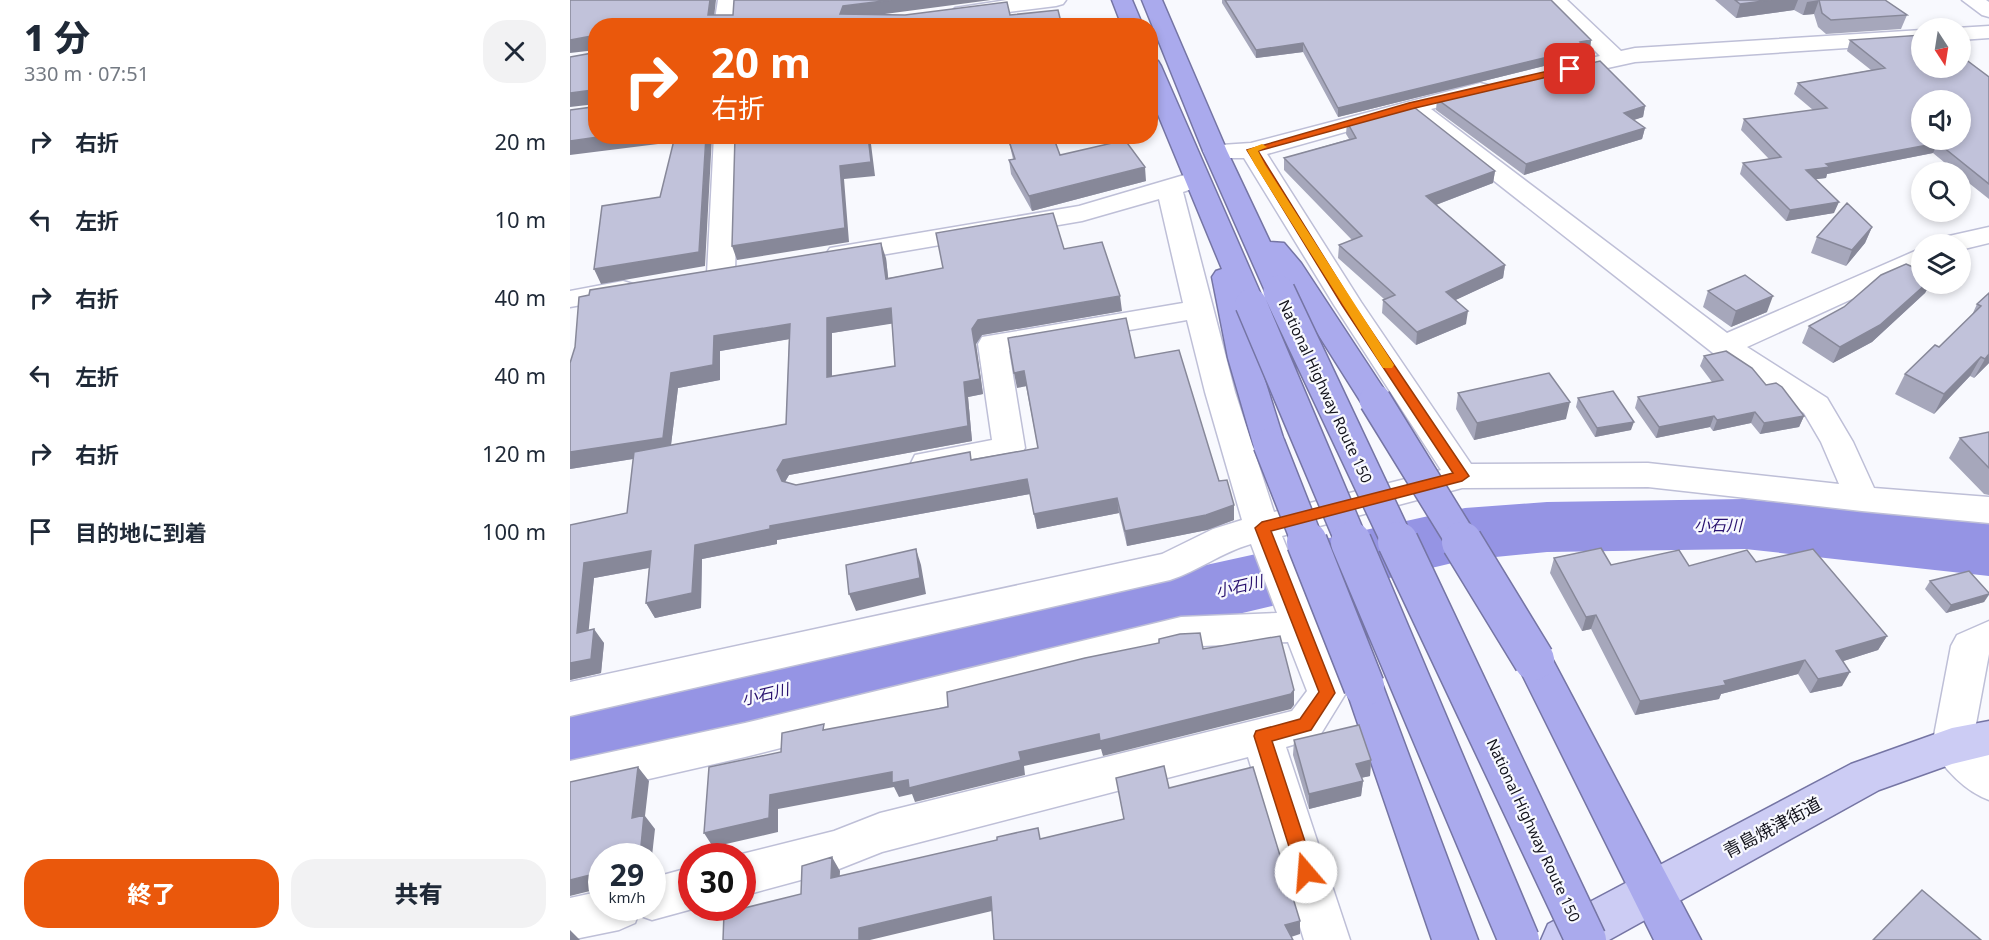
<!DOCTYPE html>
<html lang="ja">
<meta charset="utf-8">
<style>
:root{--surface:#fff;--page:#f2f2f3;--text:#1f2937;--muted:#747a83;--accent:#ea580c}
body{margin:0;font-family:"Noto Sans","Noto Sans JP",sans-serif;background:var(--page);color:var(--text);height:100vh;display:flex;flex-direction:column;font-size:22px;white-space:nowrap}
*{box-sizing:border-box;margin:0}
p{font-size:20px;color:var(--muted)}
.icon{flex:none;width:33px;height:33px;fill:none;stroke:currentColor;stroke-width:2;stroke-linecap:round;stroke-linejoin:round}
.map{position:relative;flex:1;overflow:hidden}
.details{display:flex;flex-direction:column;background:var(--surface);width:570px}
.details>*{flex:none}
.hud{position:absolute;left:18px;top:18px;width:570px;height:126px;border-radius:24px;box-shadow:0 3px 9px #0003;background:#ea580c;color:#fff;overflow:hidden}
.needle{width:39px;rotate:168deg}
.fabs{position:absolute;left:1341px;top:18px;display:grid;gap:12px}
.fabs a{display:grid;place-items:center;width:60px;height:60px;border-radius:50%;background:var(--surface);box-shadow:0 3px 9px #0003;font-size:30px}
.speed{position:absolute;left:18px;top:843px;display:flex;gap:12px;font-size:30px;font-weight:700;text-align:center}
.speed>*{display:grid;place-content:center;width:78px;height:78px;border-radius:50%;background:var(--surface);box-shadow:0 3px 9px #0003;line-height:1}
.speed small{font-size:15px;font-weight:400}
.speed .limit{border:9px solid #d22;background:#fff;color:#111}
.pin{position:absolute;display:grid;place-items:center;width:51px;height:51px;color:#fff;margin:-26px;border-radius:12px;box-shadow:0 3px 9px #0006}
.me{position:absolute;width:66px;margin:-33px;rotate:342deg;stroke-linejoin:round;filter:drop-shadow(0 0 4px #0008)}
.turn{display:flex;align-items:center;gap:21px;height:126px;padding:0 24px;font-size:27px}
.turn .icon{width:78px;height:78px;stroke-width:2.5}
.turn b{display:block;font-size:42px;line-height:51px}
.round{display:grid;place-items:center;flex:none;width:63px;height:63px;border-radius:24px;background:var(--page)}
.headline{display:flex;align-items:center;justify-content:space-between;height:102px;padding:0 24px}
h1{font-size:36px;font-weight:800;line-height:45px}
.button{display:flex;gap:12px;margin-top:auto;padding:12px 24px}
.button a{flex:1;height:69px;border-radius:24px;background:var(--accent);color:#fff;font-size:24px;font-weight:800;line-height:69px;text-align:center}
.button a+a{background:var(--page);color:var(--text)}
ul{padding:0;list-style:none}
li{display:flex;align-items:center;gap:18px;height:78px;padding:0 24px}
li div{flex:1}
li b{display:block;font-size:22px}
li em{font-style:normal}
main{display:flex;flex:1;min-height:0}
.map>svg:first-child{display:block}
.lines{fill:none;stroke-linecap:round;stroke-linejoin:round}
.river{fill:#9594e4;fill-rule:evenodd}
.minor-casing{stroke:#bebfd7;stroke-width:3}
.major-casing{stroke:#7575a4;stroke-width:3}
.highway-casing{stroke:#7575a4;stroke-width:3}
.minor{fill:#fff;fill-rule:evenodd}
.major{fill:#ccccf4;fill-rule:evenodd}
.highway{fill:#aaaaed;fill-rule:evenodd}
.highway-bridge-far1-casing{stroke:#7575a4;stroke-width:34;stroke-linecap:butt}
.highway-bridge-casing{stroke:#7575a4;stroke-width:43;stroke-linecap:butt}
.highway-bridge-far1{stroke:#aaaaed;stroke-width:31}
.highway-bridge{stroke:#aaaaed;stroke-width:40}
.wall{fill:#a6a7bb;fill-rule:evenodd}
.shaded-wall{fill:#878899}
.building{fill:#c1c2da;stroke:#878899;stroke-width:1.5;fill-rule:evenodd}
.route{fill:#ea580c;stroke:#983908;stroke-width:1.5}
.slow{fill:#f59e0b}
.labels{text-anchor:middle;dominant-baseline:central;stroke-width:4.5;stroke-linejoin:round;paint-order:stroke}
.street-label{font-size:15px;fill:#12121b;stroke:#f8f9fe}
.water-label{font-size:16px;font-style:italic;fill:#29126f;stroke:#f8f9fe}
.near-street-label{font-size:18px;fill:#12121b;stroke:#f8f9fe}
</style>
<main>
<section class="details">
<div class="headline"><div><h1>1 分</h1><p>330 m · 07:51</p></div><a class="round"><svg class="icon" aria-label="close" viewBox="0 0 24 24"><path d="M6 6l12 12M18 6L6 18"/></svg></a></div>
<ul>
<li><svg class="icon" aria-label="right" viewBox="0 0 24 24"><path d="M7 20v-9h11M14 6l5 5-5 5"/></svg><div><b>右折</b></div><em>20 m</em></li>
<li><svg class="icon" aria-label="left" viewBox="0 0 24 24"><path d="M17 20v-9H6M10 6l-5 5 5 5"/></svg><div><b>左折</b></div><em>10 m</em></li>
<li><svg class="icon" aria-label="right" viewBox="0 0 24 24"><path d="M7 20v-9h11M14 6l5 5-5 5"/></svg><div><b>右折</b></div><em>40 m</em></li>
<li><svg class="icon" aria-label="left" viewBox="0 0 24 24"><path d="M17 20v-9H6M10 6l-5 5 5 5"/></svg><div><b>左折</b></div><em>40 m</em></li>
<li><svg class="icon" aria-label="right" viewBox="0 0 24 24"><path d="M7 20v-9h11M14 6l5 5-5 5"/></svg><div><b>右折</b></div><em>120 m</em></li>
<li><svg class="icon" aria-label="arrive" viewBox="0 0 24 24"><path d="M6 21V4h12l-3 4 3 4H6"/></svg><div><b>目的地に到着</b></div><em>100 m</em></li>
</ul>
<div class="button"><a>終了</a><a>共有</a></div>
</section>
<div class="map">
<svg width="1419" height="940" viewBox="0 0 1419 940">
<rect width="100%" height="100%" fill="#f8f9fe"/>
<g class="lines">
<path class="river" d="M1175,499L1419,524V576L1175,549L977,552L895,560L0,773V705L895,508L977,502Z"/>
<g class="minor-casing">
<path id="minor" d="M148,0H168L166,26H144Z
M437,0H496L493,4L486,6L392,18L385,16L381,12L385,8Z
M975,0H997L1051,51L1065,48L1352,30V43L1065,62L987,79L979,77L976,72L979,67L1030,56Z
M1392,0H1416L1419,2V17L1412,15Z
M1419,26V38L1390,40V28H1386Z
M910,83L918,85L922,90L918,95L861,109L1157,333L1352,248V267L1177,347L1257,398L1283,442L1304,488L1419,497V523L1292,511L1078,487L892,488L712,536L776,693L749,737L716,747L780,940H734L678,757L312,852L264,871L172,896V856H166L172,854L264,831L310,813L722,711L737,691L718,642L611,647L175,757L0,797V761L175,723L611,617L707,613L681,544C652,552 628,571 600,580L0,716V682L592,554L643,529L672,520L635,392L617,320L439,351L455,448L450,456L357,475L345,471L341,463L345,455L422,440L408,344L412,337L613,303L589,199L512,221L270,262L260,260L256,254L260,248L509,206L621,173L630,176L634,181L630,186L613,192L665,392L704,512L871,470L764,305L674,158H645L636,156L633,151L636,146L681,143ZM839,114L1143,353L1234,413L1251,442L1269,484L1078,463L901,464L791,302L697,154Z
M144,136H168L165,274L161,280L151,282L141,280L137,274Z
M1419,227V243L1390,250V244H1366L1370,238Z
M53,281L63,284L67,290L63,296L0,307V291Z
M1419,621V654L1403,740L1419,755V800C1396,792 1372,768 1362,746L1381,646L1387,635Z
M122,867V908H126L82,920L68,915L65,923L49,930L0,940V898L32,891V908H82V878Z"/>
</g>
<g class="major-casing">
<path id="major" d="M1419,721V755L1382,764L1309,790L1039,940H971L978,924L1281,764L1382,728Z"/>
</g>
<g class="highway-casing">
<path id="highway" d="M542,0H562L573,26H552Z
M572,0H592L657,151L700,242L714,243L731,263L821,400L816,407L805,411L794,407L722,293L719,297L709,300L699,297L695,291L633,151Z
M580,59L588,61L591,66L695,304L691,310L678,312L688,358L715,444L710,452L699,455L688,452L683,444L658,358L642,277L646,271L652,269L580,95Z
M964,644L977,649L1131,940H1084L945,660L951,649Z
M794,670L808,674L813,686L908,940H862L775,686L780,674Z"/>
</g>
<use href="#minor" class="minor"/>
<use href="#major" class="major"/>
<use href="#highway" class="highway"/>
<g class="highway-bridge-far1-casing">
<path id="highway-bridge-far1" d="M709,291L828,543
M681,304L782,543
M805,400L893,543
M699,444L738,543"/>
</g>
<g class="highway-bridge-casing">
<path id="highway-bridge" d="M737,542L794,686
M781,542L949,940
M828,542L1016,940
M892,542L964,660"/>
</g>
<use href="#highway-bridge-far1" class="highway-bridge-far1"/>
<use href="#highway-bridge" class="highway-bridge"/>
</g>
<path class="wall" d="M652,0H981L1021,40L1020,49L1015,50L1014,56L768,117L733,52L686,58L652,3Z
M1145,0H1315L1337,15L1331,29L1256,34L1248,27L1244,14L1233,15L1224,10L1166,18Z
M1280,40L1419,77V199L1390,176V172H1386L1363,153L1257,174L1256,178L1245,179L1264,213L1216,221L1170,174L1173,163L1199,159L1171,130L1174,119L1243,110L1224,94L1228,83L1301,70L1277,51Z
M867,99L1075,106L1073,117L1063,120L1075,128L1072,139L954,175L866,110Z
M777,122L925,171L923,183L866,205L935,265L933,278L885,300L896,324L846,345L812,313L813,300L814,299L768,258L769,245L782,240L714,170V158L779,139L776,134Z
M438,138L490,155L576,181L462,211L441,174L439,160L443,159Z
M1302,227L1295,243L1276,266L1241,253L1247,237Z
M494,249L552,311L412,335L406,344L413,394L398,397L402,441L219,475L215,482L226,485L402,459L468,448L456,386L447,388L565,358L649,481L664,505V520L637,530L557,546L549,513L467,529L460,494L207,540V544L132,559L131,608L85,618L76,603L79,568L24,578L18,630L34,643L31,673L0,680V525L57,513L63,459L0,469V363L316,258L318,278ZM322,323L325,366L262,376V333ZM219,339L216,424L101,445L108,388L150,380V351Z
M1352,284H1360L1355,293L1302,342L1263,363L1232,343L1239,326Z
M1138,291L1197,312L1161,327L1133,307Z
M1419,293V363L1404,378L1400,376L1364,414L1325,394L1335,374L1369,347L1402,315L1407,304Z
M1134,356L1196,385L1234,416L1229,427L1190,434L1181,423L1143,431L1140,427L1086,438L1065,408L1068,397L1142,382L1130,366Z
M888,393L996,419L904,440L886,409Z
M1008,398L1061,430L1025,437L1006,407Z
M1419,432V495L1414,494L1379,458L1390,438Z
M984,558L1041,565L1119,566L1186,562L1317,636L1308,650L1273,661L1272,686L1240,693L1228,674L1151,694L1149,699L1065,715L1021,629L1012,631L980,573Z
M1360,581L1419,593V595L1414,602L1376,613L1355,589Z
M724,740L801,760L800,776L791,778L793,781L791,796L739,809L723,755Z"/>
<path class="shaded-wall" d="M140,0H146L143,26L138,15Z
M321,0H421L277,19L270,14L273,6Z
M1201,0H1228L1224,10L1166,18L1170,4Z
M1249,0L1244,14L1233,15L1237,2Z
M22,36L26,50L0,53V40Z
M1021,40L1020,49L1015,50L1014,56L768,117V108L1010,42Z
M733,43V52L686,58V50Z
M22,90L26,104L0,107V93Z
M1075,106L1073,117L1052,124L1054,113Z
M1075,128L1072,139L954,175L956,164Z
M35,136H111L112,141L0,155V141Z
M136,136H142L135,266L31,284L24,269L129,252Z
M298,136H300L305,176L274,179L279,242L167,260L162,246L270,166Z
M1368,143L1363,153L1257,174L1256,178L1232,181L1236,170L1256,164Z
M575,167L576,181L462,211L459,196Z
M925,171L923,183L855,209L856,196Z
M1269,202L1264,213L1216,221L1220,210Z
M1302,227L1295,243L1276,266L1282,250Z
M311,243L316,258L320,294L316,279Z
M935,265L933,278L875,305L876,292Z
M1356,284H1360L1355,293L1302,342L1263,363L1270,347Z
M550,296L552,311L412,335L406,344L413,394L398,397L402,441L219,475L213,485L207,470L213,460L394,382L402,329L408,320Z
M1203,296L1197,312L1161,327L1166,311Z
M321,308L326,323L262,333V392L257,377V318Z
M898,311L896,324L846,345L847,332Z
M220,324L226,338L150,351V380L108,388L100,453L0,469V452L101,373L144,336Z
M1419,354V363L1404,378L1415,359Z
M1411,357L1400,376L1364,414L1374,394Z
M454,371L457,386L447,388L444,373Z
M1000,402L996,419L904,440L907,423Z
M1185,412L1181,423L1143,431L1147,420Z
M1144,416L1140,427L1086,438L1089,427Z
M1234,416L1229,427L1190,434L1194,423Z
M1064,422L1061,430L1025,437L1027,428Z
M457,479L460,494L207,540V544L132,559L131,608L85,618L76,603L125,545L200,526Z
M547,498L549,513L467,529L464,514Z
M664,505V520L637,530L557,546L555,531Z
M346,549L351,565L356,594L286,611L279,594Z
M81,551L89,566L24,578L17,647L7,633L14,563Z
M1419,594L1414,602L1376,613L1381,605Z
M1026,615L1021,629L1012,631L1016,617Z
M24,629L34,643L31,673L0,680V663Z
M1317,636L1308,650L1258,666L1266,651Z
M1235,660L1228,674L1151,694L1149,699L1065,715L1070,701L1154,681Z
M1280,672L1272,686L1240,693L1248,679Z
M724,690V705L721,709L533,756L531,749L454,766L455,775L345,802L342,794L329,797L324,787L208,809V832L143,847L134,833L200,795L322,772L449,752Z
M801,760L800,776L785,779L786,764Z
M68,767L79,781L75,816L85,829L82,856H70L62,818Z
M793,781L791,796L739,809V794Z
M262,857L270,871L269,891L261,878Z
M32,872V888L0,896V880Z
M421,897L426,910L300,940H289V928Z
M730,921V934L715,939V925Z
M0,930L10,940H0Z"/>
<path class="building" d="M0,0H140L138,15H163L164,0H321L273,6L270,14L335,15L437,2L440,15L488,10L492,26H26V136H35L0,141V110L22,107V90L0,93V57L22,53V36L0,40Z
M655,0H981L1021,40L1010,42L1015,48L768,108L733,43L686,50Z
M1165,0H1201L1170,4Z
M1249,0H1315L1337,15L1261,20L1252,13Z
M1352,35V68H1390V59H1395L1419,77V184L1368,143L1256,164L1260,167L1236,170L1269,202L1220,210L1173,163L1211,157L1174,119L1257,108L1228,83L1315,68L1280,40ZM1352,100H1390V140H1352Z
M1030,61L1075,106L1054,113L1075,128L956,164L867,99Z
M840,104L925,171L856,196L935,265L876,292L898,311L847,332L813,300L825,295L769,245L792,236L714,158L786,138L777,122Z
M105,136H136L129,252L24,269L32,206L90,197Z
M165,136H298L301,162L270,166L275,228L162,246Z
M451,136H483L490,155L555,140L575,167L459,196L439,160L445,159L438,138Z
M1277,203L1302,227L1282,250L1247,237Z
M483,213L494,249L532,242L550,296L408,320L402,329L410,379L394,382L398,426L213,460L207,470L212,481L226,485L400,452L401,460L468,448L454,371L444,373L438,338L556,318L565,358L609,350L649,481L657,480L664,505L636,515L555,531L547,498L464,514L457,479L200,526V529L125,545L122,593L76,603L81,551L14,563L7,633L24,629L21,659L0,663V525L57,513L64,452L216,424L220,324L144,336L143,365L101,373L93,438L0,452V363L5,347L9,297L19,295L20,290L311,243L316,279L373,268L366,233ZM321,308L325,366L257,377V318Z
M1336,264L1352,271V284H1356L1310,325L1270,347L1239,326L1274,307L1311,275Z
M1175,275L1203,296L1166,311L1138,291Z
M1419,293V354L1415,359L1411,357L1374,394L1335,374L1365,345L1369,347L1411,306L1407,304Z
M1156,351L1182,368L1196,385L1206,383L1212,387L1234,416L1194,423L1185,412L1147,420L1144,416L1089,427L1068,397L1153,380L1134,356Z
M979,373L1000,402L907,423L888,393Z
M1043,391L1064,422L1027,428L1008,398Z
M1419,432V468L1390,438Z
M1031,548L1041,565L1109,550L1119,566L1177,550L1186,562L1243,549L1317,636L1266,651L1280,672L1248,679L1235,660L1154,681L1156,685L1070,701L1026,615L1016,617L984,558Z
M346,549L350,578L279,594L276,565Z
M1399,571L1419,593V594L1381,605L1360,581Z
M630,633L633,649L710,636L724,690L721,694L530,741L529,734L449,752L451,760L339,788L338,780L322,783V772L200,795L199,818L134,833L139,767L211,752L212,733L254,724L253,730L378,707L377,692L515,658L589,643V639L610,634Z
M789,725L801,760L786,764L793,781L739,794L724,740Z
M594,766L599,788L683,767L730,921L715,925L723,940H424L421,897L289,928V940H153L154,913L231,894L232,866L262,857L261,878L427,840V837L468,828L470,839L554,819L546,778Z
M68,767L62,818L74,815L70,856H32V872L0,880V782Z
M1352,890L1411,940H1303Z"/>
<path class="route" d="M1000,66L1003,67V71L845,108L688,151L783,304L899,476L892,481L701,531L765,693L741,730L702,741L745,872L742,878L736,881L729,878L727,872L684,736L686,731L730,719L749,692L685,528L692,522L883,473L772,305L677,150L839,103Z"/>
<path class="slow" d="M692,144L697,147L688,151L695,165L824,365L822,368H813L685,165L677,150Z"/>
<g class="labels">
<g class="street-label">
<text transform="translate(756 391) rotate(65)">National Highway Route 150</text>
<text transform="translate(964 830) rotate(65)">National Highway Route 150</text>
</g>
<g class="water-label">
<text x="1148" y="525">小石川</text>
<text transform="translate(669 586) rotate(-13)">小石川</text>
<text transform="translate(195 694) rotate(-13)">小石川</text>
</g>
<g class="near-street-label">
<text transform="translate(1202 827) rotate(-28)">青島焼津街道</text>
</g>
</g>
</svg>
<div class="fabs">
<a><svg class="needle" viewBox="-14 -14 28 28"><path d="M0-13l5 13h-10z" fill="#e53935"/><path d="M0 13l5-13h-10z" fill="#747a83"/></svg></a>
<a><svg class="icon" aria-label="sound" viewBox="0 0 24 24"><path d="M4 9h4l5-4v14l-5-4H4zM17 9q2 3 0 6"/></svg></a>
<a><svg class="icon" aria-label="search" viewBox="0 0 24 24"><circle cx="10" cy="10" r="6"/><path d="M15 15l6 6"/></svg></a>
<a><svg class="icon" aria-label="layers" viewBox="0 0 24 24"><path d="M12 4l9 5-9 5-9-5zM3 14l9 5 9-5"/></svg></a>
</div>
<div class="speed"><div>29<small>km/h</small></div><div class="limit">30</div></div>
<div class="pin" style="left:1000px;top:69px;background:#d93025"><svg class="icon" aria-label="arrive" viewBox="0 0 24 24"><path d="M6 21V4h12l-3 4 3 4H6"/></svg></div>
<svg class="me" style="left:736px;top:872px" viewBox="-20 -20 40 40"><circle r="19" fill="#fff"/><path d="M0-13L10 11 0 6-10 11z" fill="#ea580c"/></svg>
<div class="hud">
<div class="turn"><svg class="icon" aria-label="right" viewBox="0 0 24 24"><path d="M7 20v-9h11M14 6l5 5-5 5"/></svg><div><b>20 m</b>右折</div></div>
</div>
</div>
</main>
